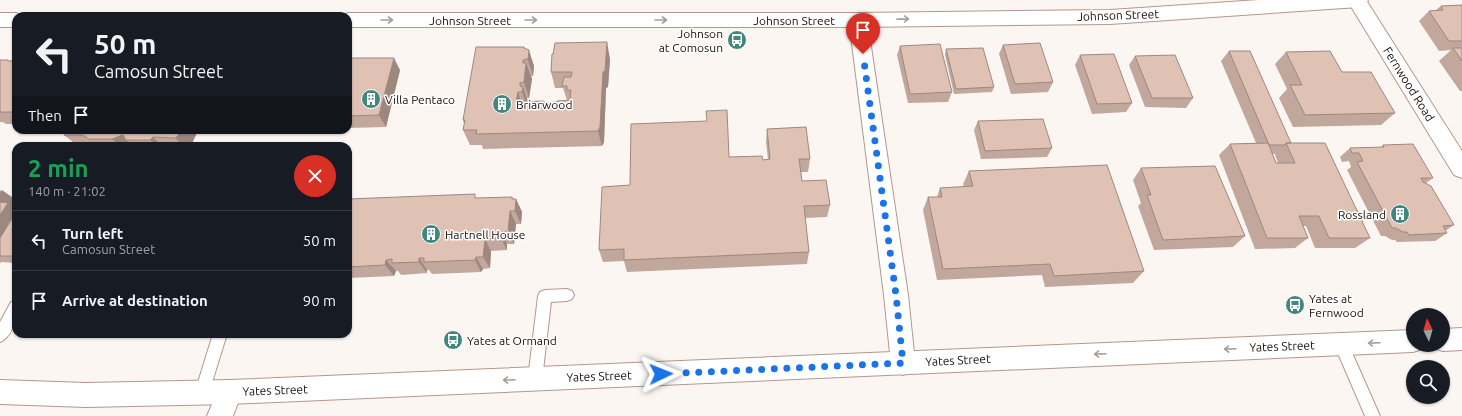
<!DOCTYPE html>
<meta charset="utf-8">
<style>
:root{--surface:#171b24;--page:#20242c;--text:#f1f3f6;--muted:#9ea1a6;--line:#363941}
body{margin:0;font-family:Ubuntu,sans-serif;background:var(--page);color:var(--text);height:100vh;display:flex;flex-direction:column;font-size:15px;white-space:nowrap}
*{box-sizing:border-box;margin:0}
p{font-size:13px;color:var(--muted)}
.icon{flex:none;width:22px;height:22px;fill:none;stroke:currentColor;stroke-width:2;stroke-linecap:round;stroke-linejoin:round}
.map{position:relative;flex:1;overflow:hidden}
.details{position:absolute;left:12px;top:142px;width:340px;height:196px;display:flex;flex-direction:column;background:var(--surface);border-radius:12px;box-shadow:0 1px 3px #0004}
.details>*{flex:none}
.guide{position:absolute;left:12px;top:12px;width:340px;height:122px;border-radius:12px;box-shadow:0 1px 3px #0004;background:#171b24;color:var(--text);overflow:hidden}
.needle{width:26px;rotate:355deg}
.fabs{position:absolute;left:1406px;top:308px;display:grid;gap:8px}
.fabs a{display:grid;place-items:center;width:44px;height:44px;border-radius:50%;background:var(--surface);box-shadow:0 1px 3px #0004;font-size:20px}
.pin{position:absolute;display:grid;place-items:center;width:34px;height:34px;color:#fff;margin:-41px -17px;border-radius:50% 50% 50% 0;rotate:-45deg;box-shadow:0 0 4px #0007}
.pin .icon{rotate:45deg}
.me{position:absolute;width:44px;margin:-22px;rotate:88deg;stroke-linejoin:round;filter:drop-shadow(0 0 3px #0008)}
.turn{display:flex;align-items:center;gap:14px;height:84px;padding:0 16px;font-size:18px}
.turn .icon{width:52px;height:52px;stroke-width:2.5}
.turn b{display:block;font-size:28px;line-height:34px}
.then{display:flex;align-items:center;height:38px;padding:0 16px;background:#0003;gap:8px;font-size:15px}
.round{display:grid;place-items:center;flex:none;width:42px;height:42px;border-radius:21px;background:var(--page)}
.overview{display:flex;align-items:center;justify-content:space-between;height:68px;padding:0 16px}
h1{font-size:24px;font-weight:700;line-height:30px;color:#1e9e55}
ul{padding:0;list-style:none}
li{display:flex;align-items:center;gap:12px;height:60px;padding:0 16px;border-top:1px solid var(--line)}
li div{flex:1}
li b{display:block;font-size:15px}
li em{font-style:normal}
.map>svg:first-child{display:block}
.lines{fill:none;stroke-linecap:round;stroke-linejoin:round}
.service-casing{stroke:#b4978b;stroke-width:2}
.minor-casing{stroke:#b4978b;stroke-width:2}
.tertiary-casing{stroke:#b4978b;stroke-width:2}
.secondary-casing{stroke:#b4978b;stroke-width:2}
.service{fill:#fff;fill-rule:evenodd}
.minor{fill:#fff;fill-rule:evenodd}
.tertiary{fill:#fff;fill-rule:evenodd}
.secondary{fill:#fff;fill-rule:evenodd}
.wall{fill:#c1a79c;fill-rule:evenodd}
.shaded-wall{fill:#9d887f}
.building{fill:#e0c2b5;stroke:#9d887f}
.oneway{stroke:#a39f9d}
.route{stroke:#1a73e8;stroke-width:7;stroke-dasharray:0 12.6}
.labels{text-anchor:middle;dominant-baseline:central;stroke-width:3;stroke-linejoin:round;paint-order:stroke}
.street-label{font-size:12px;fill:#190f0b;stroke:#fff}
.poi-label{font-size:12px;fill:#190f0b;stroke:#fff;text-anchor:start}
</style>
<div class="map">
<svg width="1462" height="416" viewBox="0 0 1462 416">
<rect width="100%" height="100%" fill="#fcf6f3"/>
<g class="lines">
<g class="service-casing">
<path id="service" d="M567,289L572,291L574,295L572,299L567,301L551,302L542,379L540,384L535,386L530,384L528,379L538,296L540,292L545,290Z
M16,301C16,314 15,336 0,342V322L11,302Z
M213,334H227L209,392L207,397L202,399L197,397L195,392Z
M1341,337L1346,339L1380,416H1365L1334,344L1336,339Z"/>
</g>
<g class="minor-casing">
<path id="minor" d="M858,13L865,15L867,20L908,295L915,363L912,371L903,375L894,371L891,363L884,295L849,20L851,15Z
M230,380L239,383L242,392L233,416H207L221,383Z"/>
</g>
<g class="tertiary-casing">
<path id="tertiary" d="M1347,0H1366L1462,151V178L1454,175Z"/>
</g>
<g class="secondary-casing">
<path id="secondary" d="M1259,0H1368L1366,5L1359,7L1110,24L858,27H348V16H341L348,13H858L1110,10Z
M0,13H16L23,16H16V27H0Z
M1462,328V350L1443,351L1434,348L1433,345H1443V329Z
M1413,330V345H1423L1422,349L1413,352L230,404L86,407L0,404V380L86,383L230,380Z"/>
</g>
<use href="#service" class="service"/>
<use href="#minor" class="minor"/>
<use href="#tertiary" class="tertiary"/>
<use href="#secondary" class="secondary"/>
</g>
<path class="wall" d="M1462,5V91H1460L1439,61L1451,50L1439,51L1419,21L1429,11L1436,10L1441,6Z
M1003,45L1053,82L1048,92L1011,94L999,54Z
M900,46L952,92L948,102L908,103L897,55Z
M524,47L534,66L533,76H531L532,79L529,98H527L528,101H544V103L556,102L567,100L563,88H555L551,72L610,59L608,87L606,88L604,142L602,146L483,149L482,145H470L463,130L464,124L463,120Z
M946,49L994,87L992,92L954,94L945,55Z
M1229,51L1291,143L1370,238L1355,248H1315L1306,226H1303L1308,238L1295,248L1255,249L1219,155L1230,144L1256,143L1221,61ZM1272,154H1276L1275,155L1278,163H1276Z
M1286,52L1342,72L1395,113L1381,125L1293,127L1279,98L1287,89L1275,64Z
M1080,55L1132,103L1126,112L1092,114L1075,65Z
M1135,56L1193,98L1186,108L1145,107L1129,65Z
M348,58L400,70L386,127L348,128Z
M0,60L15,61L16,60V124H6L3,122H0Z
M978,121L1052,148L1047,157L981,159L974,130Z
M767,129L810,159L808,172H801L802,181L830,205L827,217L805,218L809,252L807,264L627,272L624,261L603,262L599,250L630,185L729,157L763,160L768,159L766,142Z
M198,130L191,146H78L64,135Z
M1383,145L1433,178L1426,183L1454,225L1445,231L1447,233L1435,241L1397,242L1395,240H1392L1385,236H1381L1347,170L1351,167L1349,161L1342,162L1340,157L1350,148H1380Z
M1141,168L1245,236L1233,247L1154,250L1138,206L1141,203L1133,180Z
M969,171L1144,271L1133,283L1045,287L1042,275L937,280L923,210L928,197H937L940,188L964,187L963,184Z
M0,190L16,200V263L1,262L0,264Z
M477,198L516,199L522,212L521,224H516L514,244H507V250L491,251L490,268L483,269L481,272L432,274L429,270H427V273L401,275L398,271H396L394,276L348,278V199Z"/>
<path class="shaded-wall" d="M607,42L610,59L608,87L606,88L604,142L602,146L598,131L603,72Z
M524,47L528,58L529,50L534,66L533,76L524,48Z
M394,58L400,70L386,127L379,115Z
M523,60L526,68V63L532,79L529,98L524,82Z
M520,83L522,89L523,87L528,102L527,107L520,86Z
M518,92L523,108L516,102Z
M181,130H198L191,146H184L175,138Z
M123,135L126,140L133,146H120L112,139Z
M153,137L162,146H157L150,140Z
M2,190L16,200V237L0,256V193Z
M512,197L516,205V199L522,212L521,224L515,211L512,199Z
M510,211L516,224L514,244L508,232Z
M501,232L507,244V250L501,238Z
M485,239L491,251L490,268L483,257Z
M16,250V259L12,256Z
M476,257L483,269L481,272L475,260Z
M419,258L427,270V273L419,262Z
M386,260L396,271L394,276L385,265Z"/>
<path class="building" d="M1462,5V41H1449L1429,11L1443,10L1441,6Z
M607,42L605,71L603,72L600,127L598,131L476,134L477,130H463L465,120H463L476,47H524V48L529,50L528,59L523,60V63H526L524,82L520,83V86L523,87L522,92H518L516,102L544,101V103L556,102L557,101L570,100L571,90H567V86H562L564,77H571L572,72H551L552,54H553L555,43Z
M1040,43L1053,82L1015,84L1003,45Z
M940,44L952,92L910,94L900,46Z
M983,48L994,87L956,89L946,49Z
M1453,48H1462V61Z
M1229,51H1250L1291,143H1286L1285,145H1269Z
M1330,51L1342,72H1371L1395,113L1305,115L1290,85H1302L1286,52Z
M1114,54L1132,103L1097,104L1080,55Z
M1175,55L1193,98H1152L1135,56Z
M348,58H394L379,115L348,116Z
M0,60H8V61H15L16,60V112H0Z
M727,110L729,157L762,156L763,160L770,159L767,129L806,127L810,159H799L802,181L826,180L830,205L804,206L809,252L624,260V249L599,250L602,187L630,185L631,124L707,121L706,111Z
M1043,119L1052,148L985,151L978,121Z
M67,130H181L178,136L175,138L153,137L150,140H126L123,135L112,139H89L83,135H64Z
M1268,143L1276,163H1295L1286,143H1325L1370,238H1329L1319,216H1299L1308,238H1267L1230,144Z
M1413,144L1433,178H1421L1423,182L1431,186L1454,225L1443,226L1447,233L1409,235L1407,232H1403L1396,228H1392L1357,162L1363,161L1359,153H1352L1350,148L1384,147L1383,145Z
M1107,165L1144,271L1054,276L1050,264L943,269L928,197H942L940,188L973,186L969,171Z
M1215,166L1245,236L1163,240L1147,195H1151L1141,168Z
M475,194V198L512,197V199H516L515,211H510L508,232H501V238L485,239L483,257H476L475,260L424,262V258H419V262L392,263V259L386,260L385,265L348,267V199Z
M0,202L8,203L0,215Z
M16,212V250L12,256H0V238Z"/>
<defs><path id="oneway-shaft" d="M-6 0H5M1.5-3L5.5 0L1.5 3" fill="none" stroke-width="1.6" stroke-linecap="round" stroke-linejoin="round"/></defs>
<g class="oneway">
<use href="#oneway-shaft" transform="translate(903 19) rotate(-1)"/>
<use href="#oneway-shaft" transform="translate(387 20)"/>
<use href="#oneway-shaft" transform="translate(531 20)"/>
<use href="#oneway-shaft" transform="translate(661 20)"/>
<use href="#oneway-shaft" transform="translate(1374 343) rotate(178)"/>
<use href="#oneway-shaft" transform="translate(1230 349) rotate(178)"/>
<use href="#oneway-shaft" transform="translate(1100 354) rotate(178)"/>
<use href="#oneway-shaft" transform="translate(509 380) rotate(178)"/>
</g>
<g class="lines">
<path class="route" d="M661,374L903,363L896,295L863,54"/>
</g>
<defs>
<g id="bus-disc" transform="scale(1)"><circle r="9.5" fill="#41877d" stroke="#fff"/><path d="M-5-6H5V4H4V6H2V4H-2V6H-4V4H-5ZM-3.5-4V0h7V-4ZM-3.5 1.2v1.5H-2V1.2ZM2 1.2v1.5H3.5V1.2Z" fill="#fff"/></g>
<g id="building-disc" transform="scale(1)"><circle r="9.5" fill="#41877d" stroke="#fff"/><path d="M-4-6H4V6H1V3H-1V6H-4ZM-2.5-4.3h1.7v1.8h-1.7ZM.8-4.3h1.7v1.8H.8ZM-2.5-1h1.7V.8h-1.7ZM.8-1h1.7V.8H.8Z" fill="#fff"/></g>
</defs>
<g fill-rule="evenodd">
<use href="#bus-disc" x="737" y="40"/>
<use href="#building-disc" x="371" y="99"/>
<use href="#building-disc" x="502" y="104"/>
<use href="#building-disc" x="1400" y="214"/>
<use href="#building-disc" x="431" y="234"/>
<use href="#bus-disc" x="1295" y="305"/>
<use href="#bus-disc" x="453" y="340"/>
</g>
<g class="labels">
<g class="street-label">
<text transform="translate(1118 15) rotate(-2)">Johnson Street</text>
<text x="470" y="20">Johnson Street</text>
<text x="794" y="20">Johnson Street</text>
<text transform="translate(1409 84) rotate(58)">Fernwood Road</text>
<text transform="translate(1282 346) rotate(-2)">Yates Street</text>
<text transform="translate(958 360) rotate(-3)">Yates Street</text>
<text transform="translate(599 376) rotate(-2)">Yates Street</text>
<text transform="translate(275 390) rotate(-2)">Yates Street</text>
</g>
<g class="poi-label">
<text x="723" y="33" text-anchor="end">Johnson<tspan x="723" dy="14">at Comosun</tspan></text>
<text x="385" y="99">Villa Pentaco</text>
<text x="516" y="104">Briarwood</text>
<text x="1386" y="214" text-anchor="end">Rossland</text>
<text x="445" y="234">Hartnell House</text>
<text x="1309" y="298">Yates at<tspan x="1309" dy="14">Fernwood</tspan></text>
<text x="467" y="340">Yates at Ormand</text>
</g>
</g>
</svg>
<div class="fabs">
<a><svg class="needle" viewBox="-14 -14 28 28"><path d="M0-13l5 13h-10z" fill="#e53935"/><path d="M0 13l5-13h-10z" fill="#9ea1a6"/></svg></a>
<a><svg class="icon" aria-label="search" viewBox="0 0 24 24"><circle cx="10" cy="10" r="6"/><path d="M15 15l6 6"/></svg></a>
</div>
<div class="pin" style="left:863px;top:54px;background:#d93025"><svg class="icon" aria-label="arrive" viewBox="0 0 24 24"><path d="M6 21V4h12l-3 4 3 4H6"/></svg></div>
<svg class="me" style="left:661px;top:374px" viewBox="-20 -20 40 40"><path d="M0-17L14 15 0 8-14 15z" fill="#1a73e8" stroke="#fff" stroke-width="4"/></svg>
<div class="guide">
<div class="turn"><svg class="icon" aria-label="left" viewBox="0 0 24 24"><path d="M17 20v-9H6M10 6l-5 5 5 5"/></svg><div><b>50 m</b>Camosun Street</div></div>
<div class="then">Then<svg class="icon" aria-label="arrive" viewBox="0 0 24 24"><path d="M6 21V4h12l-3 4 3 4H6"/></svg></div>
</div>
<section class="details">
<div class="overview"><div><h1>2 min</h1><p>140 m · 21:02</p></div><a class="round" style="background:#d93025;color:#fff"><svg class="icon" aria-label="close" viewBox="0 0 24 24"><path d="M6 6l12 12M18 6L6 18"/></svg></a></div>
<ul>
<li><svg class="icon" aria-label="left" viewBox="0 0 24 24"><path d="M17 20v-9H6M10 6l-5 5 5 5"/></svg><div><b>Turn left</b><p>Camosun Street</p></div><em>50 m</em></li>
<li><svg class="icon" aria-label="arrive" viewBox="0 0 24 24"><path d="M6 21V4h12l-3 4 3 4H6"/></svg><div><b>Arrive at destination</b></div><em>90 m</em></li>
</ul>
</section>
</div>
